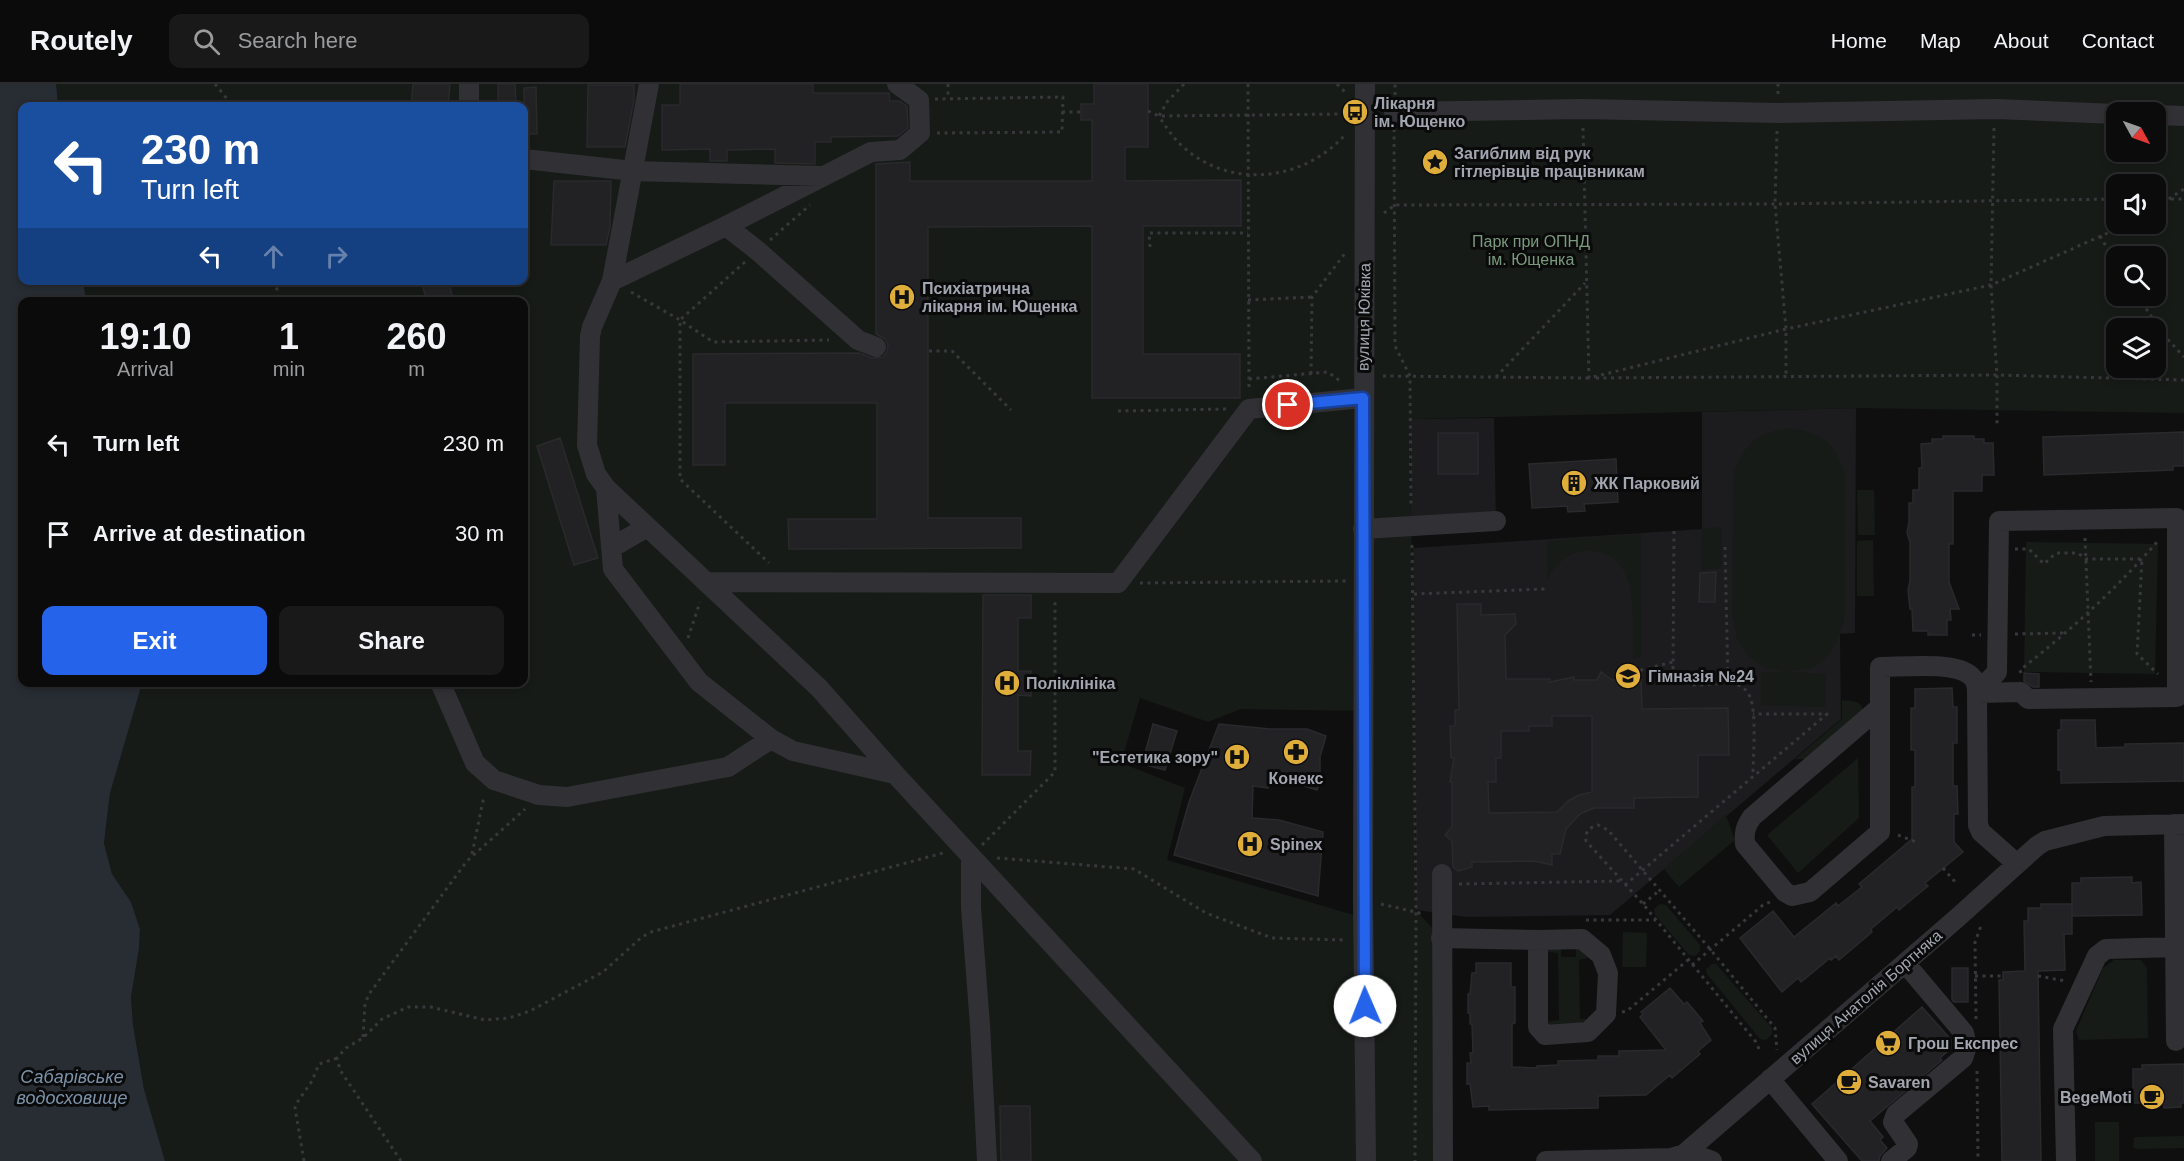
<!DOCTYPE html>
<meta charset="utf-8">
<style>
:root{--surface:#0b0b0c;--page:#19191a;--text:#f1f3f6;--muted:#9a9b9d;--line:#2b2b2d;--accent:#2563eb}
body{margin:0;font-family:Helvetica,sans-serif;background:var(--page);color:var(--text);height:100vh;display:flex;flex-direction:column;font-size:22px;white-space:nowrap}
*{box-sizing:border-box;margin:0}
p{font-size:20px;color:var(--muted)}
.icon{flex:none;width:33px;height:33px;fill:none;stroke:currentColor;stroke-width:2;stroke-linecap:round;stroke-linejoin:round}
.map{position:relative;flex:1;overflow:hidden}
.details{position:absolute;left:18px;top:213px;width:510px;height:390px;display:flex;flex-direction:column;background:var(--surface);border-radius:12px;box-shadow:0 3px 9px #0003,0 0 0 2px var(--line)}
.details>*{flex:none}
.guide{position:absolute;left:18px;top:18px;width:510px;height:183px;border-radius:12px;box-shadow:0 3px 9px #0003,0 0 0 2px var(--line);background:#1a4fa0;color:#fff;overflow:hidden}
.needle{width:39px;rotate:130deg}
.controls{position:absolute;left:2106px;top:18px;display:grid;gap:12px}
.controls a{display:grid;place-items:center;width:60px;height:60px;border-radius:12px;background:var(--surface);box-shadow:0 3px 9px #0003,0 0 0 2px var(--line);font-size:30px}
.pin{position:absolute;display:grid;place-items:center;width:51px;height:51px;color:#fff;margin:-26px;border:3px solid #fff;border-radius:50%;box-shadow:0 2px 6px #0007}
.me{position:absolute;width:66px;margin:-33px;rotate:359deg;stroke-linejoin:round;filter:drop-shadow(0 0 4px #0008)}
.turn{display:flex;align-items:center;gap:21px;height:126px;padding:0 24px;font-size:27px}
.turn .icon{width:78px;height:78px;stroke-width:2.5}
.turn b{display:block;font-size:42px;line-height:51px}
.lanes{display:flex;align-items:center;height:57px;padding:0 24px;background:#0003;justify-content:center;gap:30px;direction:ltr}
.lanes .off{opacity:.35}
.eta{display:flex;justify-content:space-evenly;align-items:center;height:102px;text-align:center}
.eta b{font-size:36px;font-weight:700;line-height:42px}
.button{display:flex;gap:12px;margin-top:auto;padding:12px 24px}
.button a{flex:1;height:69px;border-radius:12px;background:var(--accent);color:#fff;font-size:24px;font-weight:700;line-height:69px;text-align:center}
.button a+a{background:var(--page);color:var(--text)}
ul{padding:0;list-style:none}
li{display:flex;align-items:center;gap:18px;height:90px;padding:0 24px}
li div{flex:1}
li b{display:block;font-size:22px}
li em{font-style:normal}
header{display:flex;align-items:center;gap:36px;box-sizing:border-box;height:84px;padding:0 30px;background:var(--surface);border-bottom:2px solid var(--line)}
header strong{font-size:28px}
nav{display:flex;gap:33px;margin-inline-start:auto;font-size:21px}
.search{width:420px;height:54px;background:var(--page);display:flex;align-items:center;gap:15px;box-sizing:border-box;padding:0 21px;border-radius:12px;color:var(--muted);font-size:22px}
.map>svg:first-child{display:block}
.built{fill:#1c1b1d}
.green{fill:#161b17;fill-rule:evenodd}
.water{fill:#272d33}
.building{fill:#222224;stroke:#2a292c;stroke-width:1.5;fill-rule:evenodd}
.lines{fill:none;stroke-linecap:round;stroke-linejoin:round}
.path{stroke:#37383c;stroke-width:3;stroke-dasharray:3 4.5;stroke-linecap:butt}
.minor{stroke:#313135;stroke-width:20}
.route-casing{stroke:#184099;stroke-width:15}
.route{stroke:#2563eb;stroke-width:10}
.labels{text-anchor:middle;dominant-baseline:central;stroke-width:6;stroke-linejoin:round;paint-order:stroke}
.poi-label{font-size:16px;font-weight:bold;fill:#a2a6b0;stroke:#0a0a0b;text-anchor:start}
.park-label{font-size:16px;fill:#7a9a7d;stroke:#0a0a0b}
.street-label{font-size:16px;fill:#a2a6b0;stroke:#0a0a0b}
.water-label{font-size:18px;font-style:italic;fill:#7b92a9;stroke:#0a0a0b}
</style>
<header>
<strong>Routely</strong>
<div class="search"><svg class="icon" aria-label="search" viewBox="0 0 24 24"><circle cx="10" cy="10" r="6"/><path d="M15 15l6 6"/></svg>Search here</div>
<nav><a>Home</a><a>Map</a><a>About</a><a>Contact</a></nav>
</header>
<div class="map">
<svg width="2184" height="1077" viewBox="0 0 2184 1077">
<rect width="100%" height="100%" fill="#0f0f10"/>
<path class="built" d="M1856,324L1855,549L1840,550L1841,635L1610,831L1467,833L1416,826L1413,464L1702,445V328Z
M1494,334L1496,437L1411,443L1410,335Z"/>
<path class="green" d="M12,0H2184V329L1856,324L1410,335L1411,443L1414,510L1416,826L1441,854L1443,1077H165L144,1005L133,941L131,913L139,866L140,845L131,818L112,790L104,759L110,709L96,599L524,598V218H29L27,197L524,196V22H22ZM2116,28H2156V68H2116ZM2116,100H2156V140H2116ZM2116,172H2156V212H2116ZM2116,244H2156V284H2116ZM1140,614L1208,638L1241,625L1364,627V834L1167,776L1185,704L1121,679Z
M1791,344C1823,350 1835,359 1845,391V533C1839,554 1832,575 1810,584C1804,586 1797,586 1791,588L1826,590L1825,623L1761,621V588H1786L1765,584L1748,571L1737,555L1732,530L1734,388C1747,357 1757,349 1791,344Z
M1857,406H1874L1875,451H1858Z
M1722,443L1721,484L1701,486L1702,445Z
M1641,450V574H1633C1632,538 1643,464 1586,467C1567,468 1556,480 1547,495V457Z
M1873,456L1874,512H1857V457Z
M2026,458L2158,460L2155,590L2024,588Z
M1842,616C1851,617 1863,616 1863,628L1806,675H1795L1842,635Z
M1858,674L1859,734L1798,789L1767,751Z
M1726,731L1735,756L1679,803L1664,785Z
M1660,820L1666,821L1700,861V867L1695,872L1689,871L1655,831L1654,825Z
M1623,848L1647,849L1646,883H1622Z
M1561,862V873H1576V862L1590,873L1579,876L1580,935H1586L1588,940L1549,946L1546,940L1550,937L1559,936L1558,869L1546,868V864Z
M2114,876H2141L2147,884L2148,954L2079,956L2076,947L2103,884Z
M1712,880H1716L1772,944V950L1766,956L1760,955L1707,890L1706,885Z
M2095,1038H2119V1077H2095Z
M2184,1052V1064L2136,1065L2133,1063L2134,1054L2136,1053Z"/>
<path class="water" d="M0,0H56L58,22H22V196L83,197L86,217L22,218V598L142,599L110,709L104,759L112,790L131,818L140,845L139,865L131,913L133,941L144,1005L165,1077H0Z"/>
<path class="building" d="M413,0H450L448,22H411Z
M498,0H515L516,22H498Z
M680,0H813V9H889L890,17H899L907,22L908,44L898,52L831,53V58H815V80L775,79V65L727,66V77H710V65L662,66V21H680Z
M1094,0H1148V63H1125V97L1241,96V142H1143V270H1240V314H1092V142L928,143V434H1021V464L789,465L788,435H877V319H725V381H693V270L859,269L872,274L883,273L887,268L888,261L885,255L876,250V80L910,78V97H1092V36H1081V20H1094Z
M588,1H634V16L625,63H587Z
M536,3L537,50H524V4Z
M554,97H611L610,143L606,161H551Z
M421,196H448L454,218H427Z
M2184,348V382H2173V386L2044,391L2043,353Z
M1438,349H1478V390H1438Z
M1943,352H1974V355H1984V359H1993L1994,391H1982V407H1953V460H1949V498L1959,525H1950L1951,536H1947V551H1928V547H1913L1912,525H1910L1908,506L1910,497V458L1907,449L1909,438V419H1913V406H1919V384H1922L1921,360L1932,359V355H1943Z
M560,354L598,474L574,481L537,362Z
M1616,375L1618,418L1584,420L1585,427L1568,428L1567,422L1532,424L1529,380Z
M1716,488L1715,518H1699L1700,489Z
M983,511H1031V534H1018V587H1031V612L1018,611V667H1031L1030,691H982Z
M1457,520H1481V531L1515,530L1516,540L1505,551L1506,595H1550V598L1574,593V596H1597L1601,588L1612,596L1641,595L1642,625L1728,624L1729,671H1698V713L1634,714V724H1594L1580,730L1566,745L1560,770H1552V781L1534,777L1472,778V783L1458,787L1453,783L1452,757L1445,751L1452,743V698H1450L1454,674H1451L1450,642H1455V626H1459ZM1552,632H1592V708L1579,711L1569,716L1557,728L1489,729L1488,698H1496V674H1501V647H1529V642H1552Z
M2024,589L2039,590V603H2033L2024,597Z
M1952,604L1953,623H1957V659H1953V702H1957L1958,730H1954V758L1963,768L1925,799L1928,802L1899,826L1897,823L1871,845L1872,848L1839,876L1836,872L1831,876L1830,874L1801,898L1798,894L1782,908L1740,854L1773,827L1794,853L1836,819L1838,822L1862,803L1859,800L1912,755V703H1915V666H1911V624H1915V605Z
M2061,636H2095L2096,664L2125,663V660L2184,659V697L2061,699V686H2058V646H2061Z
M1153,640L1177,647L1165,686L1142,680Z
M1219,640L1270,645H1307L1326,652L1320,673V696L1317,706L1271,692L1268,704L1253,702L1252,734L1279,736L1323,748L1318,812L1174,771L1189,718Z
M2132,793V799L2141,798L2142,831L2072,832V799H2081V794Z
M2041,820H2072V850H2064L2065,886L2038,887L2041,1077H2002L1999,896H2003V888L2025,887L2024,837H2028V824H2041Z
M1476,879H1511V903H1515V939L1512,940V983L1537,984V982L1558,981V977L1598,976V972H1619V967L1666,966L1640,933L1643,930L1641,928L1670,904L1684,920L1687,918L1703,937L1700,939L1711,956L1698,967L1700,970L1672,994L1670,991L1646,1011L1598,1012V1024L1489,1026V1022L1473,1023L1470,1000H1467V979H1471L1470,969H1473L1472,940H1470V929H1468V910H1470L1472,889H1476Z
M1952,884H1968V918H1954L1952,916Z
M1922,923L1954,959V962L1940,974L1942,976L1870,1037L1883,1053L1880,1056L1887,1064L1880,1072L1879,1077H1862L1812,1020Z
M2184,980V1019H2181V1023L2164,1024V1019H2133V985H2142V981Z
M1000,1022H1030L1031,1077H1001Z"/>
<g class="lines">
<path class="path" d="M215,0L233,22
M948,0V14
M1184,0L1167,18L1159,32C1165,42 1172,52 1181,61C1229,106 1302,98 1345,51
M1248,0L1249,307
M1337,0L1346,9
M1778,10V0
M1395,11V0
M935,15L1063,13L1062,48L937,49
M1148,27L1159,32L1346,30
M1062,28H1081
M1583,44L1589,294L1786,245L1991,201L2128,140
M1994,44L1991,201L1997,291V340
M1394,45L1395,262L1410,292L1411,424
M1777,47L1775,120L1786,245V293
M2156,115H2184
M2156,123L2184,105
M1384,129L1395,121L1775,120L2116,115
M2100,152L2116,179
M770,156L810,121
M1150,163L1149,149H1248
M745,178L680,236V395L769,479
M276,196L278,218
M631,208L680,236L713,258L829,256
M2138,212L2162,249L2184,273
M1248,216L1312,213
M929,267H952L1011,326
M1311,290L1312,213L1346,168
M1383,292L1589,294
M1496,293L1585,199
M1596,294L1997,291L2184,296
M1249,295L1328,288L1340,297
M1118,327L1226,325
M1674,447L1673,586C1676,590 1678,595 1682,597C1701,610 1738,585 1750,613C1757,630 1753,672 1753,692
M2085,454L2091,598
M1412,461L1416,826L1415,1077
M1725,463L1728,599
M2015,465H2029L2044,480L2056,469H2078L2086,475H2142L2137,570L2158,590
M1140,499L1347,497
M1414,510L1545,505
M2015,550L2065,549
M1972,551H1981
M688,554L700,518
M1633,588L1673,578
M2021,589L2020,586C2070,547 2116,505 2157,458H2160
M1898,751L1916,758
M982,761L1055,688V515
M472,770L484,712
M997,774L1134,785L1206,829L1272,854L1345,856
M1943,784L1956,799
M1459,800L1622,797
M1625,801L1827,630H1753
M1381,820L1424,830
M1643,820L1660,806
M1586,836H1656
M1692,881L1763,821L1770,818
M1975,892H2003
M2038,892L2066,897
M1622,928L1627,927L1688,876
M1976,935L1975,858L1981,842
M363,953L365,920L369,910L467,777L525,725
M1759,965L1756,958L1643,820L1586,757C1585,747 1589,744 1598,741L1608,746L1710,865L1775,944L1777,966
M1977,987L1978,1077
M304,1077L295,1024L296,1020L312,997L319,980L337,974
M401,1077L340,986L337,974L346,964L363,954L382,935L408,923H431L485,936L509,934L530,927L603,888L642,853L651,848L943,769"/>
<path class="minor" d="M649,0L612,197L592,243L590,252L587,361L596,390L606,404L819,604L895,690L1252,1077
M1365,0L1363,816L1366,1077
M469,22V0
M1394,28L1583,25L1778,29L1995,25L2116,30
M2156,31L2184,32
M524,75L633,87L822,92
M726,142L758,167L858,256L876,263
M612,197L726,142L871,68L900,66L920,49L919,16L897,0
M606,404L613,485L699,598L771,655L793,667L895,690
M1363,445L1496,437
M611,464L647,443
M706,498L1118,499L1249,325L1363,314
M440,598L475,679L494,696L539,711L567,713L728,683L771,655
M1977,609L1997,588L1999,437L2177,434V541
M1977,609L2021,608L2028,615L2177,613V541H2184
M1879,624L1752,733C1745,743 1744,749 1745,760L1785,808L1792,812L1810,808L1880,748V583C1902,583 1955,577 1971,592C1976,596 1977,603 1977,609L1978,741L1981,748L2017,780
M2174,740L2176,957
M971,772V824L980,941L987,1077
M1442,790L1443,1077
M1441,854L1538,856V943L1545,951L1588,948L1606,930L1608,889L1601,871L1582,855L1538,856
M1770,995L1838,1077
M1687,1068L1712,1077
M1546,1077L1671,1074L1684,1070L1956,835L2037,762L2045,757L2104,742L2184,740
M1891,1077L1907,1064L1908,1060L1893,1038L1896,1030L1963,974L1967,962L1964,949L1905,879
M2066,1077L2063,945L2097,872L2106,865L2174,863"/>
</g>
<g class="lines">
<g class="route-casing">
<path id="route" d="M1288,321L1363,314L1365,922"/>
</g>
<use href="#route" class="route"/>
</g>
<defs>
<g id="bus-disc" transform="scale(1.35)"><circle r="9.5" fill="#dfad39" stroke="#0a0a0b"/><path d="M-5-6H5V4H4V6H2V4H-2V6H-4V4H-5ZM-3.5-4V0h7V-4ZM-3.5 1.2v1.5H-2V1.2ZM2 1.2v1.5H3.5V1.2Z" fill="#111"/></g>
<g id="sight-disc" transform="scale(1.35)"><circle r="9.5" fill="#dfad39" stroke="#0a0a0b"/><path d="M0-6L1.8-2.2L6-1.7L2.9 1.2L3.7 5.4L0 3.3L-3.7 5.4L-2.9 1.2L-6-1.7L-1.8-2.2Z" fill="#111"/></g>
<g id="hospital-disc" transform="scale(1.35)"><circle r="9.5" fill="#dfad39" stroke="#0a0a0b"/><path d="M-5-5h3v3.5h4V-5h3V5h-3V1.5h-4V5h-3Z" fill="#111"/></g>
<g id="building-disc" transform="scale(1.35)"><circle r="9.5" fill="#dfad39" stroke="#0a0a0b"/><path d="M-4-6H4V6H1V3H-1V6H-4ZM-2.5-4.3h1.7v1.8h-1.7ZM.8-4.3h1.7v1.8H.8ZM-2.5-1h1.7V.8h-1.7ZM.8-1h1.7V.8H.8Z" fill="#111"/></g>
<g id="school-disc" transform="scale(1.35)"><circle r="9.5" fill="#dfad39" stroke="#0a0a0b"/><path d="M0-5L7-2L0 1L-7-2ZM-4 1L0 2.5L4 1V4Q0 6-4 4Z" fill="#111"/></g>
<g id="pharmacy-disc" transform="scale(1.35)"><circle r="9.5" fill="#dfad39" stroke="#0a0a0b"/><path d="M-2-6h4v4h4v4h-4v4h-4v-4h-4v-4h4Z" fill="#111"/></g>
<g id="supermarket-disc" transform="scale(1.35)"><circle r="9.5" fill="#dfad39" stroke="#0a0a0b"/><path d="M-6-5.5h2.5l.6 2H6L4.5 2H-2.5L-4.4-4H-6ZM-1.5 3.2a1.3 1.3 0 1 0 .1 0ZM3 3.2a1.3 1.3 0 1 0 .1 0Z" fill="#111"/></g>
<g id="cafe-disc" transform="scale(1.35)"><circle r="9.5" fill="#dfad39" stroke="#0a0a0b"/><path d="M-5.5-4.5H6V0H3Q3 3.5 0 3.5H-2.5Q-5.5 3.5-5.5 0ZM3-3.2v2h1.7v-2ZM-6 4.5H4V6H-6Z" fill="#111"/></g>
</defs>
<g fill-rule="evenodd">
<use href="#bus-disc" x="1355" y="28"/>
<use href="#sight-disc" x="1435" y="78"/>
<use href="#hospital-disc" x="902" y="213"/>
<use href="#building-disc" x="1574" y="399"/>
<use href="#school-disc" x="1628" y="592"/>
<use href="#hospital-disc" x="1007" y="599"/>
<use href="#pharmacy-disc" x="1296" y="668"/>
<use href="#hospital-disc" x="1237" y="673"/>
<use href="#hospital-disc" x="1250" y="760"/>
<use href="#supermarket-disc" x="1888" y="959"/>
<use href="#cafe-disc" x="1849" y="998"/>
<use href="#cafe-disc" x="2152" y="1013"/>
</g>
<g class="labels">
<g class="poi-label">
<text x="1374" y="19">Лікарня<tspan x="1374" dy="18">ім. Ющенко</tspan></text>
<text x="1454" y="69">Загиблим від рук<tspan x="1454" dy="18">гітлерівців працівникам</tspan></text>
<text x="922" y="204">Психіатрична<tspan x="922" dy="18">лікарня ім. Ющенка</tspan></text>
<text x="1594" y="399">ЖК Парковий</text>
<text x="1648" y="592">Гімназія №24</text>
<text x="1026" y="599">Поліклініка</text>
<text x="1218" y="673" text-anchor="end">"Естетика зору"</text>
<text x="1296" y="694" text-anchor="middle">Конекс</text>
<text x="1270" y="760">Spinex</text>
<text x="1908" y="959">Грош Експрес</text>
<text x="1868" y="998">Savaren</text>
<text x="2132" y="1013" text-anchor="end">BegeMoti</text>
</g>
<g class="park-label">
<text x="1531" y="157">Парк при ОПНД<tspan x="1531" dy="18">ім. Ющенка</tspan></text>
</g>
<g class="street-label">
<text transform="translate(1364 233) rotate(-89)">вулиця Юківка</text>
<text transform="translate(1866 913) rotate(-41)">вулиця Анатолія Бортняка</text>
</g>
<g class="water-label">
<text x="72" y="993">Сабарівське<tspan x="72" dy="21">водосховище</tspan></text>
</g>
</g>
</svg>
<div class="controls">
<a><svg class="needle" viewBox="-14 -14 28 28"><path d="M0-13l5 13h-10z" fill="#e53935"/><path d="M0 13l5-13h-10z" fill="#9a9b9d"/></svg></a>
<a><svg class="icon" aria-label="sound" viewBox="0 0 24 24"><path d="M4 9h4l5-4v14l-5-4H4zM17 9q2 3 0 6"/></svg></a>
<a><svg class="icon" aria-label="search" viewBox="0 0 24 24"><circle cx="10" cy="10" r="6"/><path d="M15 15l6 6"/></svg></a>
<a><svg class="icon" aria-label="layers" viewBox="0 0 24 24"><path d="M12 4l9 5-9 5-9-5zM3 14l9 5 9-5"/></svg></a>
</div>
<div class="pin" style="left:1288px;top:321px;background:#d93025"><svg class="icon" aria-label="arrive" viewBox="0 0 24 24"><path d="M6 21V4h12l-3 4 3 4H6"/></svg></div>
<svg class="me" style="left:1365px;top:922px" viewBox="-20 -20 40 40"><circle r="19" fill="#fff"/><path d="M0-13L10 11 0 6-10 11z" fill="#2563eb"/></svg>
<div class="guide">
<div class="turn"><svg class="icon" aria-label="left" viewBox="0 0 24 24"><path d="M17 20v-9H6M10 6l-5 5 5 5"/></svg><div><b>230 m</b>Turn left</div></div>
<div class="lanes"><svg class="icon" aria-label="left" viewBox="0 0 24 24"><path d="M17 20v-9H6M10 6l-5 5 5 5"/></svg><svg class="icon off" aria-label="ahead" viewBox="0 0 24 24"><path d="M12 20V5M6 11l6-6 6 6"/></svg><svg class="icon off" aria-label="right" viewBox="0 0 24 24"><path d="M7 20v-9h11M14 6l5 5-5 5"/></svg></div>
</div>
<section class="details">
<div class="eta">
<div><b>19:10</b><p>Arrival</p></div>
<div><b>1</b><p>min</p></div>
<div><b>260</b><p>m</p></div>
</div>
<ul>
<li><svg class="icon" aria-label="left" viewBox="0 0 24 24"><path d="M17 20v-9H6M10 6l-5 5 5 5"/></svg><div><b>Turn left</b></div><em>230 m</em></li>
<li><svg class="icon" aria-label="arrive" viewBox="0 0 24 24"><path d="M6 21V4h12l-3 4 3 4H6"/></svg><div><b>Arrive at destination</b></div><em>30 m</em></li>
</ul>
<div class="button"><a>Exit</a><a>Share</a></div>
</section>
</div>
